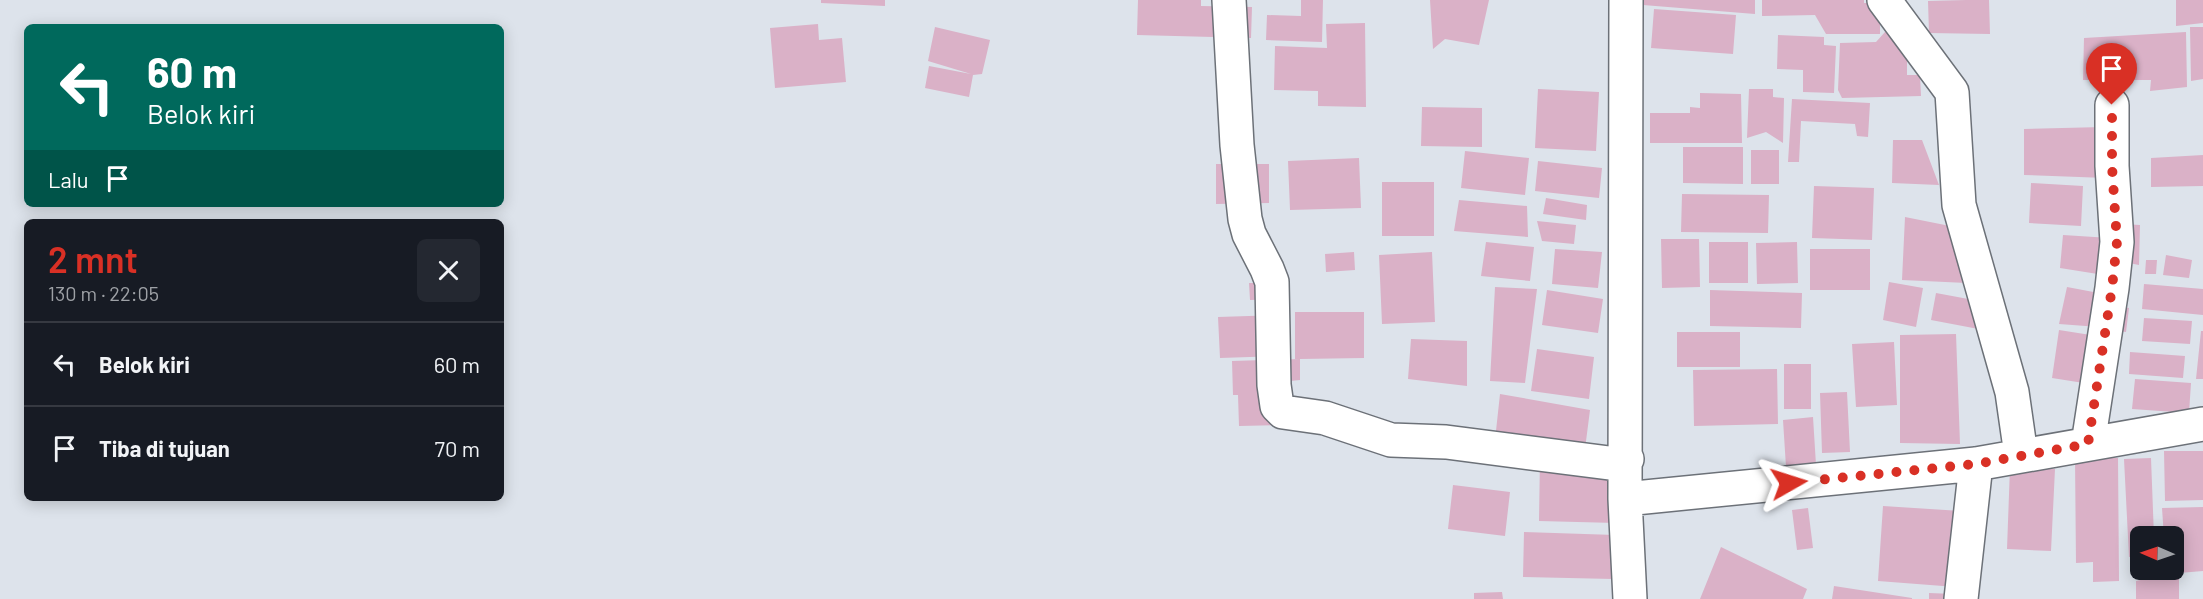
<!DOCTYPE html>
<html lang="id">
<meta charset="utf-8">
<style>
:root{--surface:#171b24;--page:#242831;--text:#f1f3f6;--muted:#9ea1a6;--line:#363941;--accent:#d93025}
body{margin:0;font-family:Barlow,sans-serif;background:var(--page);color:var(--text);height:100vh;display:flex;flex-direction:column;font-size:22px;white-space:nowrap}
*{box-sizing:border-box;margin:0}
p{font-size:20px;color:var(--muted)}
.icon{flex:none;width:33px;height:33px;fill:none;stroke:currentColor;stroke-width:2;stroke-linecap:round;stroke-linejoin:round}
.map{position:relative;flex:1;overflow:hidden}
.sheet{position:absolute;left:24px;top:219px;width:480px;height:282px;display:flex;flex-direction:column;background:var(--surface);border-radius:9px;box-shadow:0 3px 15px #0003}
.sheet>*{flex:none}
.banner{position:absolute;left:24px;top:24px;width:480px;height:183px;border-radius:9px;box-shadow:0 3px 15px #0003;background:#00695c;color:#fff;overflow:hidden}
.needle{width:39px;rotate:272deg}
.buttons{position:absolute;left:2130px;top:526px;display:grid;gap:12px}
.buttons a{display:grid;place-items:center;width:54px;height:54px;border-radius:9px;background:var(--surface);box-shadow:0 3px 15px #0003;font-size:30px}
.pin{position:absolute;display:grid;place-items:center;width:51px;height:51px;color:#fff;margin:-62px -26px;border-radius:50% 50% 50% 0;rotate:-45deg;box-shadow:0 0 6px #0007}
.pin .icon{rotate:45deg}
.me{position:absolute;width:66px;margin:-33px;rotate:84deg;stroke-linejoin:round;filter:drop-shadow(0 0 4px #0008)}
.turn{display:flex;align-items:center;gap:21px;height:126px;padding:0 24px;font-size:27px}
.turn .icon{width:78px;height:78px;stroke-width:2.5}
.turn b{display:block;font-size:42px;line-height:51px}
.then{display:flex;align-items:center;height:57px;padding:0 24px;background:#0003;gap:12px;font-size:22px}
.round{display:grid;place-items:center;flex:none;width:63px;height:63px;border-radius:9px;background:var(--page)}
.headline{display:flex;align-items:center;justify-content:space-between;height:102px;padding:0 24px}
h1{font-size:36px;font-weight:600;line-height:45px;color:var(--accent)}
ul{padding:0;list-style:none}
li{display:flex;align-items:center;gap:18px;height:84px;padding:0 24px;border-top:2px solid var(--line)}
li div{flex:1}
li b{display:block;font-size:22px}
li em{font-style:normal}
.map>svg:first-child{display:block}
.building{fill:#dab1c7}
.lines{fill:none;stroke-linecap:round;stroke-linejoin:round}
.street-casing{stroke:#6c7178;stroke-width:36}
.street{stroke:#fff;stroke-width:33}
.route{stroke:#d93025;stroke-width:10;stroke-dasharray:0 18}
</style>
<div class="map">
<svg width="2203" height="599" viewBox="0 0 2203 599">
<rect width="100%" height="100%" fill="#dde3eb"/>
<path class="building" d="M821,0H885V6L821,3Z
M1138,0H1201V6L1252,7L1251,38L1137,35Z
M1301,0H1323L1322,42L1266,40L1267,15L1301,16Z
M1430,0H1489L1479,45L1445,39L1433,49Z
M1642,0H1755V14L1643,5Z
M1762,0H1864V3H1880V34H1826L1815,15L1762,16Z
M1966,0H1989L1990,34L1929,33L1928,1Z
M2176,0H2203V23L2176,26Z
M1654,9L1736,15L1733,54L1651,48Z
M1365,23L1366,107L1318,106V91L1274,90L1275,46L1327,48L1326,24Z
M818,24L819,40L842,38L846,82L775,88L770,28Z
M935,27L990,40L982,74L973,75L969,97L925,88L929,66L971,74L928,61Z
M2190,27H2203V79L2191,81Z
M1885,32H1896V45H1907V75H1920L1921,96L1842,98L1838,90L1840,43L1876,42Z
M2186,32L2187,87L2150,91L2151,80H2083L2084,38Z
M1778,35L1824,37V45L1836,46L1834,93L1803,92V70L1777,69Z
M1538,89L1599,92L1596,151L1535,148Z
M1749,89H1773V97L1784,98L1783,143L1766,132L1747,138Z
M1700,93L1741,94L1742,143H1650V113H1690V107L1700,108Z
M1792,99L1870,103L1868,137L1857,136L1855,124L1801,121L1799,162H1788Z
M1422,107L1482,108V147L1421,146Z
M2103,127L2106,178L2024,175V129Z
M1893,140H1922L1939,185L1892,183Z
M1683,147H1743V184L1683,183Z
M1751,150H1779V184H1751Z
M1465,151L1529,158L1525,195L1461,188Z
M2203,155V186L2151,187V158Z
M1359,158L1361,208L1290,210L1288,161Z
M1538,161L1602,168L1599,198L1535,191Z
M1216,164H1269V203L1216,204Z
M1382,182H1434V236H1382Z
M2031,183L2083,186L2081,226L2029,223Z
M1814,186L1874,188L1872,240L1812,238Z
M1682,194L1769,195L1768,233L1681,232Z
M1546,198L1587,205L1586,220L1543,214Z
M1459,200L1527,206L1528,237L1454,231Z
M1905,217L1955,227L1967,283L1902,280Z
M1537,221L1576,225L1574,244L1542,241Z
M2122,224L2140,225L2139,265L2124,262Z
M2063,235L2110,238L2104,275L2060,268Z
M1661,239H1699L1700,287L1662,288Z
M1486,242L1534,247L1530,281L1481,276Z
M1709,242H1748V283H1709Z
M1797,242L1798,283L1757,284L1756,243Z
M1555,249L1602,252L1598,288L1552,284Z
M1810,249H1870V290H1810Z
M1354,252L1355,270L1326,272L1325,254Z
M1432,252L1435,322L1382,324L1379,255Z
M2166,255L2192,260L2189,278L2163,275Z
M2146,260H2157L2156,274H2145Z
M1889,282L1923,288L1916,327L1883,320Z
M1249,283H1284V299L1250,300Z
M2144,284L2203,289V315L2142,309Z
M1495,287L1537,289L1525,383L1490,381Z
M2067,287L2104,294L2099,327L2059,324Z
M1547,290L1603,299L1598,333L1542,325Z
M1710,290L1802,293L1801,328L1710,326Z
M1936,293L1979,301L1989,331L1931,320Z
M2116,306L2129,308L2126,332L2113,330Z
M1295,312H1364V358L1300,359V380L1290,381V425L1239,426L1238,395H1233L1232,361L1300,359H1295Z
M1278,315L1279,356L1220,358L1218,317Z
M2144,318L2192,321L2190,344L2142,341Z
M2059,330L2097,336L2090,384L2052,378Z
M2201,331H2203V379H2196Z
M1677,332H1740V367H1677Z
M1956,334L1960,444L1900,443V335Z
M1411,339L1467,341V386L1408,379Z
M1894,342L1897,405L1856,407L1852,344Z
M1537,349L1594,357L1589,399L1531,391Z
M2130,352L2185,356L2183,378L2129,374Z
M1784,364H1811V409H1784Z
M1777,369L1778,424L1694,426L1693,370Z
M2135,379L2191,383L2189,413L2132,409Z
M1847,392L1850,452L1822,453L1820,393Z
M1500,394L1590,410L1585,449L1495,440Z
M1813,417L1816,465L1786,467L1783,420Z
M2164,451H2203V500L2165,501Z
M1540,457L1617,464L1616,523L1539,521Z
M2075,458H2118L2119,581L2093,582V562L2076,563Z
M2151,458L2154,537H2140V556L2129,557L2124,459Z
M2010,467L2055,469L2051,551L2007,549Z
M1453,485L1510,492L1505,536L1448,529Z
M1883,506L1961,511L1956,587L1878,581Z
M2203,507V571L2167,574V570H2174V537H2164L2162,508Z
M1808,508L1813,548L1797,550L1792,510Z
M1524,532L1615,535L1613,579L1523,577Z
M1721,547L1807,589L1803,599H1700Z
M2167,574L2179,579V599H2136V581Z
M1834,586L1912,598V599H1832Z
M1502,592L1503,599H1474V593Z
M1929,593L1954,594L1953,599H1929Z"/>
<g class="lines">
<g class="street-casing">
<path id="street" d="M1229,0L1237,145L1245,219L1249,234L1267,269L1272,282L1274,385L1277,406L1283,412L1325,418L1391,440L1446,442L1617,464L1627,459
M1626,0L1625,499L1630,599
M1884,0L1952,92L1959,205L2012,392L2021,455
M2088,444L2112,288L2117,242L2112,166V105
M1625,499L1976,464L2203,424
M1961,599L1976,464"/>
</g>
<use href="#street" class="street"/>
</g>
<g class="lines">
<path class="route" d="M1789,483L1976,464L2088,444L2112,288L2117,242L2112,166V105"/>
</g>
</svg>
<div class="buttons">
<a><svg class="needle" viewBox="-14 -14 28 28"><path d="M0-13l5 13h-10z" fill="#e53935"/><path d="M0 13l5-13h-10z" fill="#9ea1a6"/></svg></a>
</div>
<div class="pin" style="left:2112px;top:105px;background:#d93025"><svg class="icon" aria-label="arrive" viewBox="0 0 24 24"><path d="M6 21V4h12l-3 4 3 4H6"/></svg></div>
<svg class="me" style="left:1789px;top:483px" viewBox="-20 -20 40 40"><path d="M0-17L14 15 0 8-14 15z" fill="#d93025" stroke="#fff" stroke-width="4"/></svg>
<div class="banner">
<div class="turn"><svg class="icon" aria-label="left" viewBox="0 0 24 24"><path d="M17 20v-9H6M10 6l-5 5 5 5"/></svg><div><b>60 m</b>Belok kiri</div></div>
<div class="then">Lalu<svg class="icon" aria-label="arrive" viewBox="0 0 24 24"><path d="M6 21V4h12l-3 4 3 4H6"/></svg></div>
</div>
<section class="sheet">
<div class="headline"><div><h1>2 mnt</h1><p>130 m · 22:05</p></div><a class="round"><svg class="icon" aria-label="close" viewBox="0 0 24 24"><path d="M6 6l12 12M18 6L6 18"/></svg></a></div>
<ul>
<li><svg class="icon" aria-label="left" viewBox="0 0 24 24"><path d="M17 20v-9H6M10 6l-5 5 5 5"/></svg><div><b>Belok kiri</b></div><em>60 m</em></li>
<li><svg class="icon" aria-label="arrive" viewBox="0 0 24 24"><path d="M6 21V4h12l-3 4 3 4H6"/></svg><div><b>Tiba di tujuan</b></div><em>70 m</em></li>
</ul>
</section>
</div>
